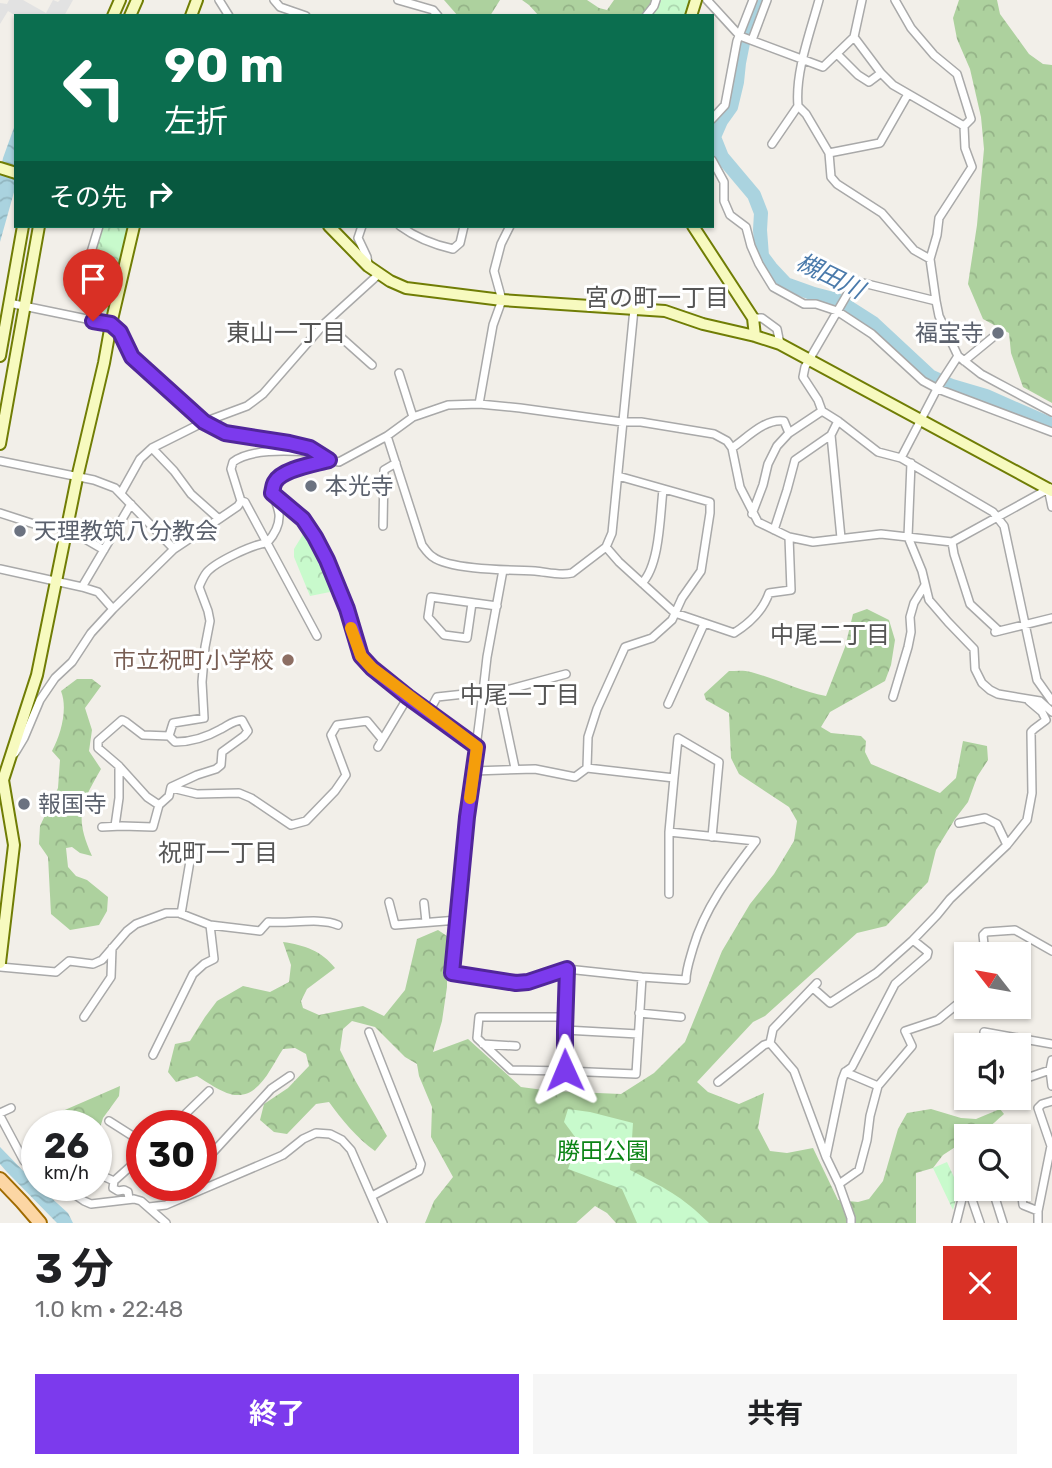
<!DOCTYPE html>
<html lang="ja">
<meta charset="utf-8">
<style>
:root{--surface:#fff;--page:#f6f6f6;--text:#202124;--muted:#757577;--accent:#7c3aed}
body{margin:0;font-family:Rubik,"Noto Sans JP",sans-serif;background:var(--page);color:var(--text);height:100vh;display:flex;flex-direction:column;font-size:26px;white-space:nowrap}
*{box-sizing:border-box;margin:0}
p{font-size:23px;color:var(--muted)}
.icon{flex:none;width:38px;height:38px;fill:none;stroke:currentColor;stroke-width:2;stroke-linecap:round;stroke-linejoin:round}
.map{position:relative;height:1223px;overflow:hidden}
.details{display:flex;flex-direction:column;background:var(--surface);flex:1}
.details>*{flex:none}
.guide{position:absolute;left:14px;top:14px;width:700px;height:214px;border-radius:0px;box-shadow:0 2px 5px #0004;background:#0b6e4f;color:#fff;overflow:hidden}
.needle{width:46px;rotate:301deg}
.tools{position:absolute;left:954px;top:942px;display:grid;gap:14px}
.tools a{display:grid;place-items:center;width:77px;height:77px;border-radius:0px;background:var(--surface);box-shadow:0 2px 5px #0004;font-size:35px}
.speed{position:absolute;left:21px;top:1110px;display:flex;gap:14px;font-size:35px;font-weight:700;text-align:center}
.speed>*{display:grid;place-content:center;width:91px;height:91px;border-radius:50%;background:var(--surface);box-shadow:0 2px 5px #0004;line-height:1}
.speed small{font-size:18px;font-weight:400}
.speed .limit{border:10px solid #d22;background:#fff;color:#111}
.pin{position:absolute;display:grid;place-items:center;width:60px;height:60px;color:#fff;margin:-72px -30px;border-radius:50% 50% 50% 0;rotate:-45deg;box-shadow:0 0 7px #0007}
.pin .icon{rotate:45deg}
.me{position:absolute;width:77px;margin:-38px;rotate:359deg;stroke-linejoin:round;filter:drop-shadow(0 0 5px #0008)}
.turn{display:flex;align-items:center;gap:24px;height:147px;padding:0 35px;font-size:32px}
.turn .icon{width:91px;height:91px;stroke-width:2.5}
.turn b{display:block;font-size:49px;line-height:60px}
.then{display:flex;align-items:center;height:66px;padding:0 35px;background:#0003;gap:14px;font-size:26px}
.round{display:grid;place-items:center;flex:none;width:74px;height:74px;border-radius:0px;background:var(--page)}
.head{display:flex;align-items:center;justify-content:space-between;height:119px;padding:0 35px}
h1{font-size:42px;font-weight:700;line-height:52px}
.primary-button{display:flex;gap:14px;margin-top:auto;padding:14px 35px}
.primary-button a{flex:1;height:80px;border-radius:0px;background:var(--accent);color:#fff;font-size:28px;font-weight:700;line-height:80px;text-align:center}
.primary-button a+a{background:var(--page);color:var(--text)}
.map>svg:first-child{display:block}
.forest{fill:url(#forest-crowns)}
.park{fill:url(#park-crowns)}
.parking{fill:#e2e2e2}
.water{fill:url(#water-waves)}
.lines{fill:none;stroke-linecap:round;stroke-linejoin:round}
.river{stroke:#aad3df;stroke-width:14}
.street-casing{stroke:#a9a9a9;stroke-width:10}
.secondary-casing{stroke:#707d05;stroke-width:14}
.primary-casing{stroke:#a06b00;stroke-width:16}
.street{stroke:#fff;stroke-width:7}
.secondary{stroke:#f7fabf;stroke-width:10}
.primary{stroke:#fcd6a4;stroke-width:12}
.route-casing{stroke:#51269a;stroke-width:18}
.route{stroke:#7c3aed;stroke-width:12}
.slow{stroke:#f59e0b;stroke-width:12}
.worship-dot{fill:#6b7280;stroke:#fff;stroke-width:2.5}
.education-dot{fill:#8d6e63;stroke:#fff;stroke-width:2.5}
.labels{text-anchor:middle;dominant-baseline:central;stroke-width:6;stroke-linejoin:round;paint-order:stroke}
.worship-label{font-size:23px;fill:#5b616d;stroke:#fff;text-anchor:start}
.education-label{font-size:23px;fill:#785e54;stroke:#fff;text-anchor:end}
.park-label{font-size:23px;fill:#0c8416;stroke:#fff}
.water-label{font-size:24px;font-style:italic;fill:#4a7aab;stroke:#fff}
.neighbourhood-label{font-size:24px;fill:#555;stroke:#fff}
</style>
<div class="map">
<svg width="1052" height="1223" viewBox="0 0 1052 1223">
<defs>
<pattern id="forest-crowns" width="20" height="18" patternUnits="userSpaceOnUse" patternTransform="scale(1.75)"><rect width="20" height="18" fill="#add19e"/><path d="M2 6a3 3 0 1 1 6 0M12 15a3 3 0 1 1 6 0" fill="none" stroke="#95b388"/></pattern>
<pattern id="park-crowns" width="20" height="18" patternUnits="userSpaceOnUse" patternTransform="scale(1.75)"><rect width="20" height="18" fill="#c8facc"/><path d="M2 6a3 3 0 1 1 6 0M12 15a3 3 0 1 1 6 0" fill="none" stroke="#acd6af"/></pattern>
<pattern id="water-waves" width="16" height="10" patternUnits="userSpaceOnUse" patternTransform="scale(1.75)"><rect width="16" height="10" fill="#aad3df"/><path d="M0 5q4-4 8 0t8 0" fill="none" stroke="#92b5bf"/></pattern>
</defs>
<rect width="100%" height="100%" fill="#f2efe9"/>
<path class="forest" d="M444,0H500L490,16H458Z
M522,0H587L599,8L607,10L614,0H653L659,6L689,0L670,16H539L529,5Z
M959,0H997L1000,14L1029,54L1043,64L1052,65V403L1023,387L1011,353L1009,333L983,319L968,284L977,225L984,149L981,117L970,69L957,39L953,18Z
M867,609L889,620L895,640L891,665L885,681L830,712L821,727L831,733L861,736L866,741L865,752L871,764L940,793L956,778L963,741L987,746L988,760L977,777L968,802L955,819L936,850L928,882L886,926L857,933L765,1016L753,1022L697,1082L708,1092L739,1104L764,1093L758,1128L770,1151L787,1153L813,1148L838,1200L858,1202L869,1199L883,1181L898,1129L907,1113L931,1109L961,1118L976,1119L1000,1109L1004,1114C992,1124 983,1136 966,1136V1140L943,1155L933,1168L916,1173V1223H616L607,1213L595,1206L576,1223H425L434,1201L453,1177L431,1137L432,1107L419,1076L417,1064L405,1057L375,1027L352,1021L343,1029L340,1050L355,1080L387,1136L375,1151C357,1138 342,1120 329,1102L316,1104L287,1134L274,1132L260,1120L264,1104L288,1088L309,1066L306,1054L295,1048L283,1049C272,1065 261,1095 238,1095C226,1096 207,1082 197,1076L176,1082L168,1072L175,1044L190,1041L205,1017L217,1001L243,986L270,992L289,982L291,965L283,942C304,945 322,951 335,968L307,989L301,1001L303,1008L319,1015L363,1006L384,1016L405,990L417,939L438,930L447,936V987L442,1021L433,1052L468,1039L521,1087L551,1091L621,1094L654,1073L685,1042L722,951L750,904L774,874L794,841L797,821L789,807L739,774L731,758L729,713L706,700L704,694L729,671C736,671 744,670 751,672C777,679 800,691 826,696L845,647L853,614Z
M77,679H92L101,686L85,708L92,730L89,751L101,769C81,804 74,816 92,856L80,853L72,847L66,848L68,867L76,876L87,880L108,897L107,911L99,925L70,930L51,914L48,857L39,844L40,826L58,788L60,760L52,751C61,734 68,709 61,691Z
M120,1086L119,1096L103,1118L96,1141V1125H39L51,1116Z"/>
<path class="park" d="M660,0H692L687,16H650Z
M101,226H129L110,314L99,310L107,275L87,271Z
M305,531L325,565L335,591L310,596L294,557V549Z
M568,1109L590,1112L633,1123L630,1170C663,1187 682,1196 709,1223H637L622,1189L568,1169L578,1141L564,1122Z
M947,1162L959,1188L953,1210L933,1168Z"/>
<path class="parking" d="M9,0H23L46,13L53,0L58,2L60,0H73L64,16H16L8,11L0,24V3L7,4Z"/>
<path class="water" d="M16,122V185L0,242V173L3,158Z
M0,1147L37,1185L68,1213L73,1223H57L6,1171L0,1164Z"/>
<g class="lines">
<path class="river" d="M762,0L751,28L743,43L739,63L737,82L731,107L721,121L714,137L722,157L754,195L761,213L760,230L762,256L771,268L786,284L814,294L837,300L873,323L930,376L952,386L986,396L1052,425"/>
<g class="street-casing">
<path id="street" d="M219,0L229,16
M274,0L280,7L306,16
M398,0L433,10L438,16
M707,0L740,36L823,67L854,37L862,0
M819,0C810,33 795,72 798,106L806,114L829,153L831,177L837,184L882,213L914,250L930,259
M895,0L911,28L934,55L957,74L971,119L964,126L965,148L972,167L939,218L937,235L930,259L936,301L939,316L958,356L981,374L1052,412
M646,16L654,6L656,0
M854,37L881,73L893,85L964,126
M752,40L767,0
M837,54L858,75L869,82L881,73
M712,119L725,105L737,41L753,0
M772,144L798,106
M829,153L880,143L908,94
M712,160L724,182V201L730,215L746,227L751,246L759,264L773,287L804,304H816L837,311L872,334L923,381L938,389L1052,432
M362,226L358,238L367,257L368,264
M400,226C415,237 435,245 453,249L460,243L464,226
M936,301L855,281L809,360L805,367L803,377L818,400L822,411L838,421L878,452L901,458L993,512L1004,526L1037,680L1052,701
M9,303L111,324L120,332L132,357L204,422L225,434L289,443L310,448L329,460L339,462L387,436L413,417L448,405L479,404L520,408L622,422H641L714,434L727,441L732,448L740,487L758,522L789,537L813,542L881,534L952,542L1050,488
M753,318H762L777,329L780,344
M93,321L103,276L85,272L99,226
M325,323L372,365
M964,361L992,338
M399,373L413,417
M479,404L493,325L502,300L494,271L501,244L510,226
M838,421L831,435L841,538
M789,433L822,411
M387,436L422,545C425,549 429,555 433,557C450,570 512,570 535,571C547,572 560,576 572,573L606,547L612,533L634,309
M152,448L174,471L191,494L219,519
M732,448C747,438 765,418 784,421L789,433L777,446L768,464L763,485L752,514
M901,458L938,387L958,356
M0,461L94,480L115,488L174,549
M911,463L908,537L922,571L929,600L948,622L974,649L975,669L982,683L990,690L998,694L1040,701L1052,712
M1048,488L1052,507
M121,493L140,459L152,448L204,422L247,406L263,394L325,323L379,274
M272,493L303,519L315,537L327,560L347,609L352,632L361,656L372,669L408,697L477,747
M0,513L37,525L68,529L104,550
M383,526L384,470L396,463
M774,530L787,490L795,460L831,435
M952,542L954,554L970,604L999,631
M606,547L619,562L675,613L734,633C750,623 763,611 769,593L791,590L789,537
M0,569L82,587L98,592L113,609
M642,583C660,565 660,514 663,490
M82,587L131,504
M472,603L467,638L444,635L428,617L431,597L497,606
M995,632L1052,618
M317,636L267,543C274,535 280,525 279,514C277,499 264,486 282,475C295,466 314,464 329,460
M499,692L515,768
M893,697L908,647L911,632L910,617L914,603L925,585
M668,704L704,624
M429,712L437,697L483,692L487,657L503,570
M122,720L126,722L143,735L169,736L175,742C191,742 207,737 221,729C229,725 232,721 242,720L248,731L244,736L222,752L221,765L216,769L197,775L171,787L169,796L159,805L147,797L119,766L98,748V741Z
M169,736L173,723L204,718L202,682L205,647L210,621L208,611L199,587C201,582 203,577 207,572C216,562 253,544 267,543L245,502L241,501
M378,747L408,697
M15,753L24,738L40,700L55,678L72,662L91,633L113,609L174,549L219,519L238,506L241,501L231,469L233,462C251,448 291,451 313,452
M587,768L588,737L597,709L625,647L652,638L672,620L682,598L701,571L710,513V502L618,476
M473,771L535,769L575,777L587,768L674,778L669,832L756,841C730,875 705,907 693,948C690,959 686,969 686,980L642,977L567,969L528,982L516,983L452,973C458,921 462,868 467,816C472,775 478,734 483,692H499L566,674
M674,778L678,738L719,762L712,837
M172,788L197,794L239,793L251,798L291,825L306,821L335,791L346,775L331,735L337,725L367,721L382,739
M959,823L985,818L997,824L1007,845
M115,826L119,798V766
M102,827L122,826L153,827L159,805
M669,894V832
M389,902L395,925L458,920
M424,903L426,922
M181,914L190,861L195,850
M985,954L983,935L986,932L1015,930L1052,951
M0,967L56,972L69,961L93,964L102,960L127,931L136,924L166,913H179L210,925L260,931L268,922C290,924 320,917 338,925
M813,988L830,1003L876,973L913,940
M639,1013L681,1017
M84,1017L111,977L112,948
M566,1017H479L477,1038L511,1070L565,1071C565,1036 566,1003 567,969
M565,1030L638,1034
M369,1032L421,1164L419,1171L372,1196
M984,1032L1052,1044
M770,1043L794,1071L826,1157
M770,1043L773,1029L817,983
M483,1044L516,1046
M153,1055L193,974L204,964L214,959L210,925
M1052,1060L1050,1070L1052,1086
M565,1071L636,1074L642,977
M845,1072L878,1086
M1018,1081L1050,1070
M718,1082L764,1045L770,1043
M0,1113L11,1108
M0,1116L24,1161L37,1169
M109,1121L142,1142
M174,1125L209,1091
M1018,1163L1023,1205L1038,1211
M201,1172L205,1161L271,1089L290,1076
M98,1174L114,1181
M839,1184L859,1170L867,1140L870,1116L878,1086L912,1046L905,1031L938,1020L966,997
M61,1185L84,1201L91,1204L134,1199L141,1201L166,1223
M968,1188L980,1223
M992,1188L1003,1223
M129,1199L128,1192L124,1190L118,1191L113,1188L114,1181L142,1156
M149,1207L166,1205L283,1155L303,1139L316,1133L330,1134L342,1140L351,1150L383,1223
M851,1223V1218L839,1184L826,1157L842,1080L845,1072L852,1067L895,984L927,956L928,952L913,940L937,915L950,899L1007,845L1027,820L1032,793L1031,732L1034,729L1046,720L1042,712L1029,701
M956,1223L966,1183
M1038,1223V1211L1051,1146L1038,1108L1042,1104L1052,1101"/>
</g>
<g class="secondary-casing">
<path id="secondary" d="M113,16L120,0
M130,16L137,0
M191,16L197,0
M691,16L696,0
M0,168L16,173
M329,226L368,266L390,281L406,288L502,300L665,311L703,324L755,336L780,344L1052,491
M693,226L753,318L755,336
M0,356L23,226
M0,444L39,226
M0,963L14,845L3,780L37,675L77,478L104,363L111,324L134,226"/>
</g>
<g class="primary-casing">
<path id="primary" d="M0,1179L22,1202L40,1223"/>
</g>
<use href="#street" class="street"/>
<use href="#secondary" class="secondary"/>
<use href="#primary" class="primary"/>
</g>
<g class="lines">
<g class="route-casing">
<path id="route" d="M93,321L111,324L120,332L132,357L204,422L225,433L289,443L310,448L329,460C315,464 282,469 275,482C273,485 273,489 272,493L303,519L315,537L327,560L347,609L361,656L372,668L408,697L477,747L467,817L452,973L516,983L528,982L567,969L565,1030V1070"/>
</g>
<use href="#route" class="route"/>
<path class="slow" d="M351,628L361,656L372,668L477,747L470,798"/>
</g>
<g class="worship-dot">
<circle cx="998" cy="333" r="7"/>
<circle cx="311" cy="486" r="7"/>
<circle cx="20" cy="531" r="7"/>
<circle cx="24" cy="804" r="7"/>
</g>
<circle class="education-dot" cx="288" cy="660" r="7"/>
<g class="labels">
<g class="worship-label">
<text x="984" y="333" text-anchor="end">福宝寺</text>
<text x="325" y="486">本光寺</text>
<text x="34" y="531">天理教筑八分教会</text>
<text x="38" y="804">報国寺</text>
</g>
<g class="education-label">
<text x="274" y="660">市立祝町小学校</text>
</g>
<g class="park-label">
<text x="603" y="1151">勝田公園</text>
</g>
<g class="water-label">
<text transform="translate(830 276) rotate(26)">槻田川</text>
</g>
<g class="neighbourhood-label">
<text x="657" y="298">宮の町一丁目</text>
<text x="286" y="333">東山一丁目</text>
<text x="830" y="635">中尾二丁目</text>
<text x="520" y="695">中尾一丁目</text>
<text x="218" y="853">祝町一丁目</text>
</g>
</g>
</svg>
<div class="tools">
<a><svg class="needle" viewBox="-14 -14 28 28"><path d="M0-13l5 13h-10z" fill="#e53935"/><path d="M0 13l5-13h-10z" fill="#757577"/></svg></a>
<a><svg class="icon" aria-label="sound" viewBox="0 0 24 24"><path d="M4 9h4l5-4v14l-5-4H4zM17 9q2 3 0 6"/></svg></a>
<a><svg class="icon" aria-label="search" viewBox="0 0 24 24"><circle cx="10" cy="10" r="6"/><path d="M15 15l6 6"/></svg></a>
</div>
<div class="speed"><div>26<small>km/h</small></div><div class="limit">30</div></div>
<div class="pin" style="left:93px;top:321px;background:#d93025"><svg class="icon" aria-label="arrive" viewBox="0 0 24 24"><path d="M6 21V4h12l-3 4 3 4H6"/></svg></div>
<svg class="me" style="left:565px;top:1070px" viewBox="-20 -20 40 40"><path d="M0-17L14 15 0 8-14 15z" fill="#7c3aed" stroke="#fff" stroke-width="4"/></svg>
<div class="guide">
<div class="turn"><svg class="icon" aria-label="left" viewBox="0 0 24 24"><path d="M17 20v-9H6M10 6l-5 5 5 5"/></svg><div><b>90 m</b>左折</div></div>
<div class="then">その先<svg class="icon" aria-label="right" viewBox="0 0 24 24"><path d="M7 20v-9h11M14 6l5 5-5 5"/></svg></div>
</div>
</div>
<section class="details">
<div class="head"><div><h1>3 分</h1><p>1.0 km · 22:48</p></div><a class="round" style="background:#d93025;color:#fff"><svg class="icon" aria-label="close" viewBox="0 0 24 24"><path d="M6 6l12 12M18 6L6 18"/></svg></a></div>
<div class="primary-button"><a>終了</a><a>共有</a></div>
</section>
